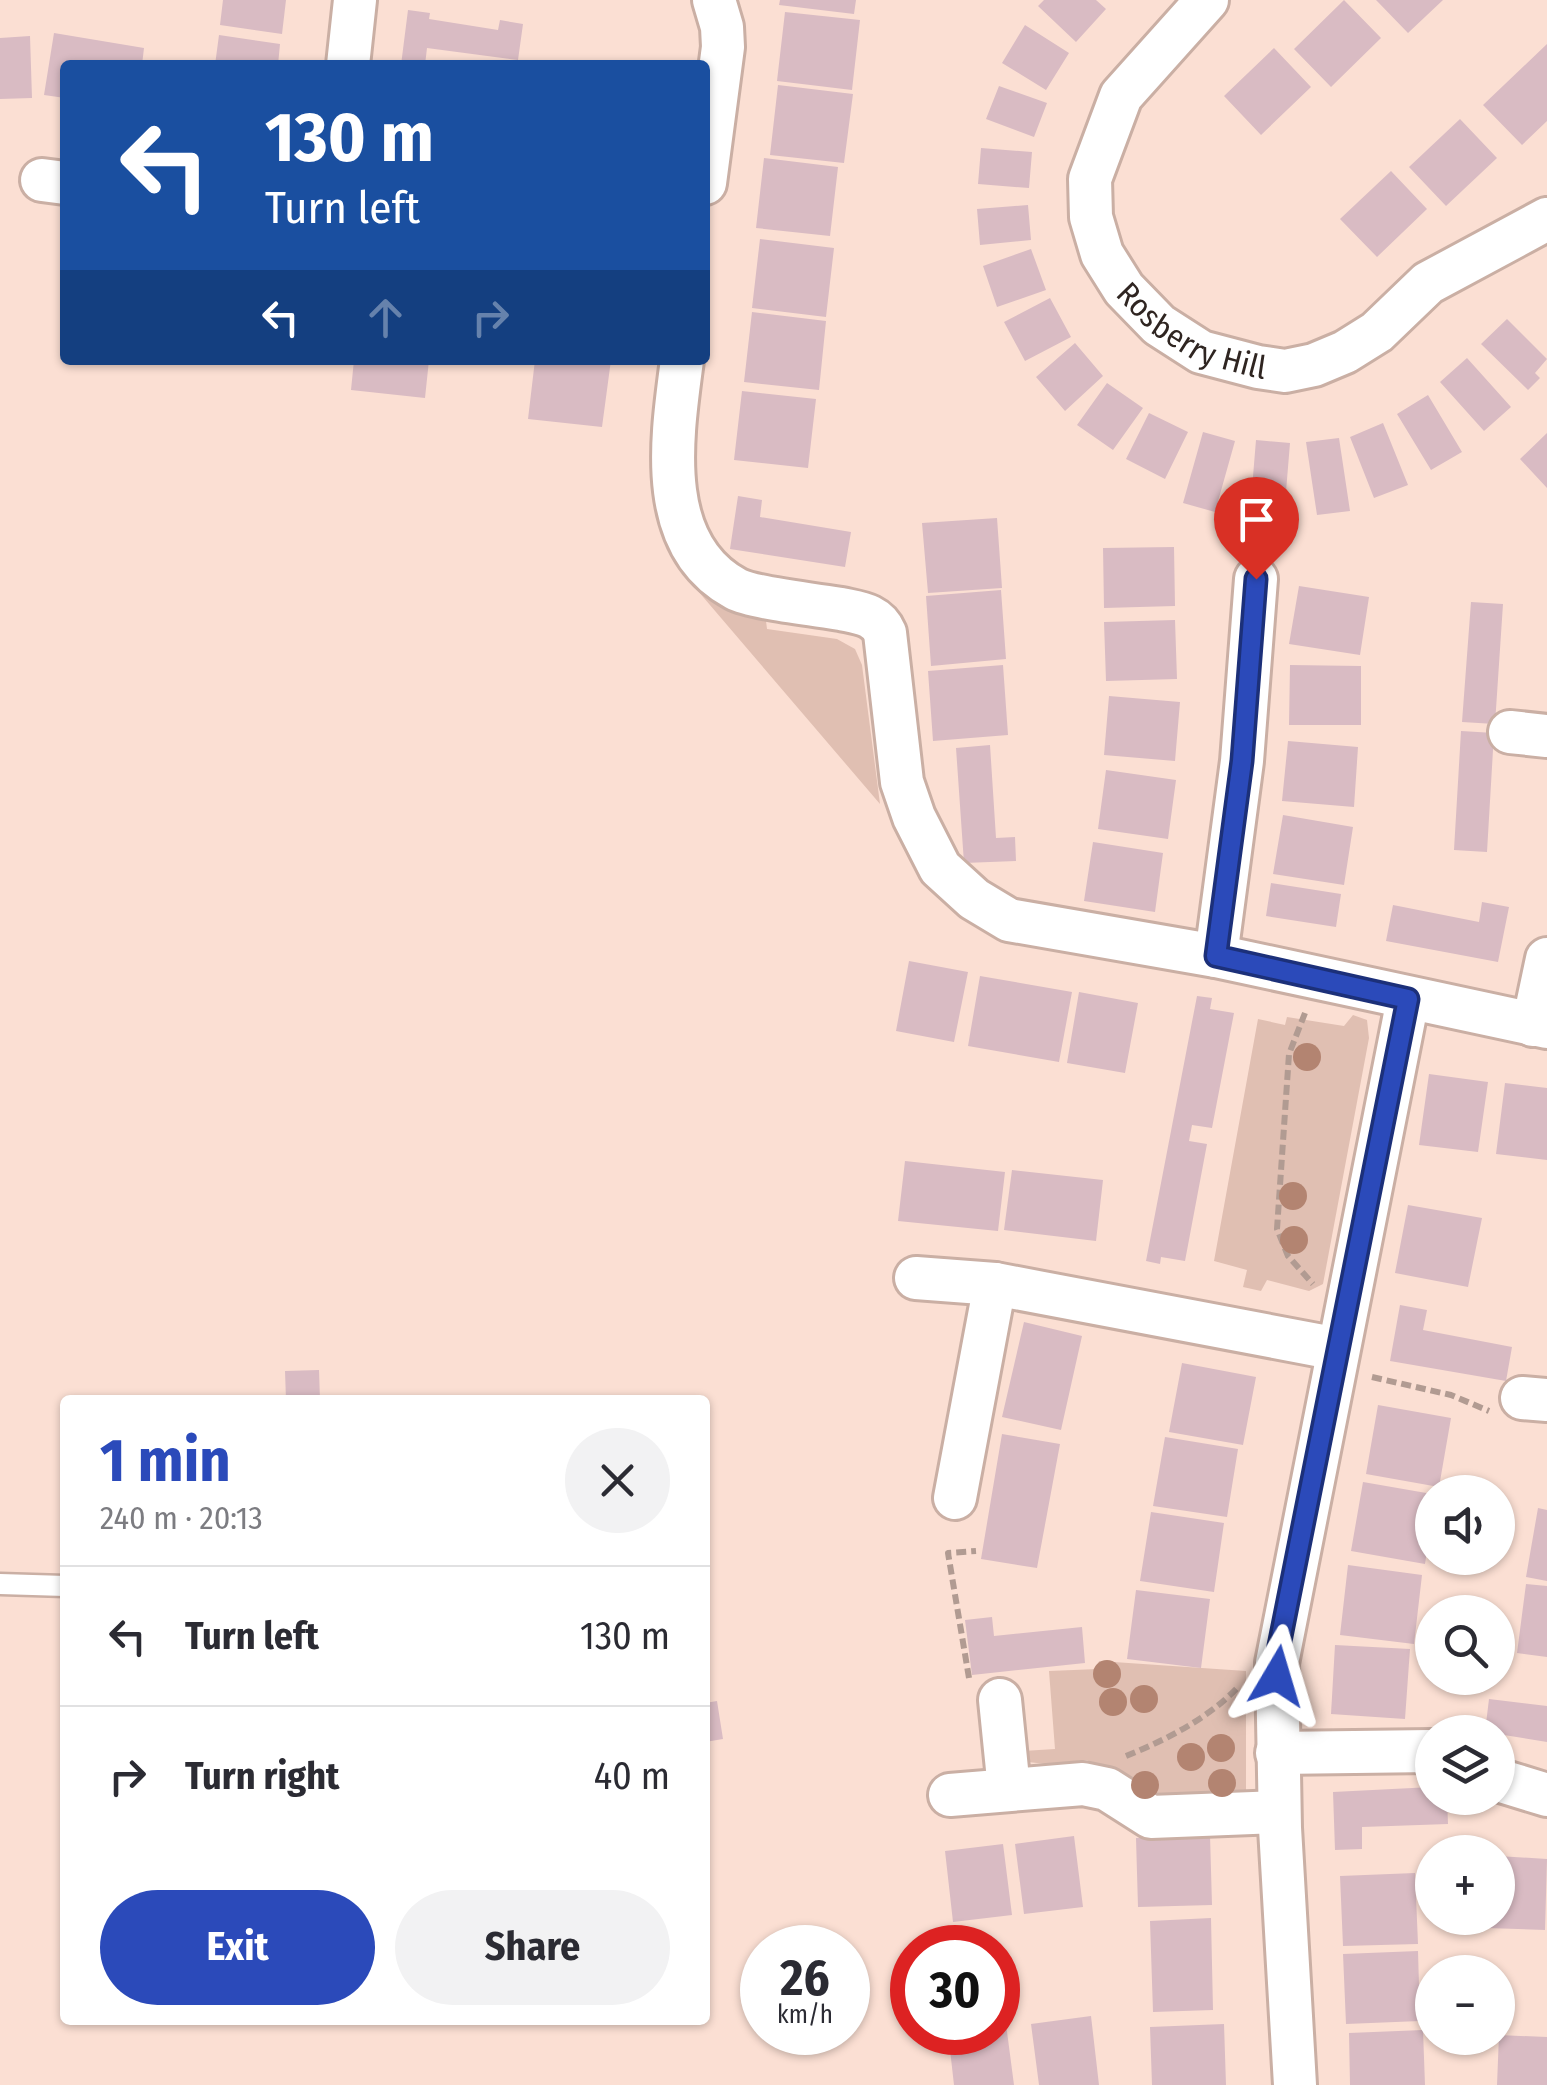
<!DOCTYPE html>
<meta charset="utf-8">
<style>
:root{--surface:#fff;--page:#f2f2f3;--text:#2b2b33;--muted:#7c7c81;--line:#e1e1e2;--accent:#2b4aba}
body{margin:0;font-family:"Fira Sans Condensed",sans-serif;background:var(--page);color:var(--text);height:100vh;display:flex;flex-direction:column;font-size:38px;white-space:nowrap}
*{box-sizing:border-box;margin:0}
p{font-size:32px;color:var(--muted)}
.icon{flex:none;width:55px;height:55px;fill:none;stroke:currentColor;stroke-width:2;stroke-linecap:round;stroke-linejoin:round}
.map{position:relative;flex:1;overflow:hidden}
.sheet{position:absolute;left:60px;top:1395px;width:650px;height:630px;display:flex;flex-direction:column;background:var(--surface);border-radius:10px;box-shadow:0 2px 8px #0004}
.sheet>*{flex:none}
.guide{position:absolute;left:60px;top:60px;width:650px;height:305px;border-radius:10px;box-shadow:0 2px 8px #0004;background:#1a4fa0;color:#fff;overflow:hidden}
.controls{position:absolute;left:1415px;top:1475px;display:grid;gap:20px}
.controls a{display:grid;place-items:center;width:100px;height:100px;border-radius:50%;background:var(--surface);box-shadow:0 2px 8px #0004;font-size:50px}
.speed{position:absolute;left:740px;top:1925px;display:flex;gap:20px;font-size:50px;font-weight:700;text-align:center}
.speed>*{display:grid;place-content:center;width:130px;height:130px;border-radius:50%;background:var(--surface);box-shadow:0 2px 8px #0004;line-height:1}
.speed small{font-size:25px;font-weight:400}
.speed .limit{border:15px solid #d22;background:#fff;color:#111}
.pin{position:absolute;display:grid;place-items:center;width:85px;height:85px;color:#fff;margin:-102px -42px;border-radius:50% 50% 50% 0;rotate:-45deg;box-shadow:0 0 10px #0007}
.pin .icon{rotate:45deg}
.me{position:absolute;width:110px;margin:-55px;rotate:7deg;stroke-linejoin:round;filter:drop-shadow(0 0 8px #0008)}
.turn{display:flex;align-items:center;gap:35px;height:210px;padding:0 40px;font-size:45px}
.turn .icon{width:130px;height:130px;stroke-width:2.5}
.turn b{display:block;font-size:70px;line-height:85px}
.lanes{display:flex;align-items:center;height:95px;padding:0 40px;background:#0003;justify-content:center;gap:50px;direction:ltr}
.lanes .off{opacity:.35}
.round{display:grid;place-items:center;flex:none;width:105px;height:105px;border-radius:52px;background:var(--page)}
.overview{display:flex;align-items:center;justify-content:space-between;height:170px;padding:0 40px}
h1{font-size:60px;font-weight:700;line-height:75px;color:var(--accent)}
.cta{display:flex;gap:20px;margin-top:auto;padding:20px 40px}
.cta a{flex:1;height:115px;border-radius:60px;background:var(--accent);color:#fff;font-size:40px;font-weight:700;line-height:115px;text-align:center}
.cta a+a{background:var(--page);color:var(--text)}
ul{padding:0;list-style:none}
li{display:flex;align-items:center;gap:30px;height:140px;padding:0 40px;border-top:2px solid var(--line)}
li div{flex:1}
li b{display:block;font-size:38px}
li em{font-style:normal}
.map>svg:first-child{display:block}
.green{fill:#e0bfb2}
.building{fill:#d9bbc3}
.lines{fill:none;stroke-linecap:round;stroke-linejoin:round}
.service-casing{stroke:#caafa4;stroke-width:25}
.minor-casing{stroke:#caafa4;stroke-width:48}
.path{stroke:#b19b92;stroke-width:6;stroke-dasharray:10 5;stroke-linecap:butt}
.service{stroke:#fff;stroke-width:20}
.minor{stroke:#fff;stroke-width:42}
.tree{fill:#b38471}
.route-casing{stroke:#1c3079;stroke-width:25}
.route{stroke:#2b4aba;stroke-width:18}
.labels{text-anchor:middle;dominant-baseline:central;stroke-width:8;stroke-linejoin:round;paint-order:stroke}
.street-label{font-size:32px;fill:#2f2521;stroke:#fcf0eb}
</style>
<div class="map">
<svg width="1547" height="2085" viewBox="0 0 1547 2085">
<rect width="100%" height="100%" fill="#fbdfd3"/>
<path class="green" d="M692,584L722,603L766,621L767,629L837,639L855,649L862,665L880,804Z
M1353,1015L1367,1020L1369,1038L1323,1284L1309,1291L1267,1280L1261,1291L1243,1287L1247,1270L1214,1261L1258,1019L1285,1025L1287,1017L1344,1026Z
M1099,1661L1246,1671V1793L1158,1800L1087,1760L1046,1764L1028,1762L1023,1751L1055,1749L1049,1671L1098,1669Z"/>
<path class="building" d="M223,0H286L282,34L220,25Z
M780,0H856L854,14L779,5Z
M1044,0H1096L1106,9L1076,42L1038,6Z
M1344,0L1381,38L1331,87L1294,49Z
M1376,0H1443L1408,33Z
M408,10L430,13L429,19L498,30L500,20L523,24L518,60L427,48L425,65H401Z
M785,12L860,20L852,90L777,81Z
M1025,25L1069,53L1046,90L1002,63Z
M54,33L144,48L142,65H65V98L44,95Z
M219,35L280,44L278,65H215Z
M30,36L32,98L0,99V38Z
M1547,44V121L1522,145L1483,105Z
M1274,48L1311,87L1261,135L1224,96Z
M778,85L853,94L844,163L770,155Z
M999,86L1047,103L1034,137L986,119Z
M1460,119L1497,158L1446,206L1409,167Z
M981,148L1032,152L1029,188L978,184Z
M764,158L838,167L830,236L756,228Z
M1391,171L1427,209L1377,257L1340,219Z
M1028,205L1031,240L980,245L977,209Z
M760,239L834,248L826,317L752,308Z
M1031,249L1046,290L997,307L983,266Z
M1050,298L1071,337L1025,361L1004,322Z
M752,312L826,321L819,390L744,382Z
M1507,319L1547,359L1535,373L1540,378L1528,390L1481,344Z
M1075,343L1103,376L1065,411L1036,377Z
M1467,358L1511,407L1484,431L1440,382Z
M354,360H429L425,398L351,390Z
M535,360H611L602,427L528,419Z
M1107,383L1143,408L1113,450L1077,425Z
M742,391L816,399L808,468L734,460Z
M1428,395L1462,452L1431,470L1397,414Z
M1149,413L1188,432L1165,479L1126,459Z
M1383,423L1408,485L1374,498L1350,437Z
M1203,432L1235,441L1215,512L1183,503Z
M1547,433V488L1520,459Z
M1339,438L1350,511L1317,515L1306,442Z
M1256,440L1290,443L1284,516L1250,513Z
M738,496L762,500L760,517L851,532L845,567L730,549Z
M997,518L1002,588L928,593L922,523Z
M1174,547L1175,606L1104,608L1103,548Z
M1299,586L1369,597L1360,655L1289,644Z
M1001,590L1006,659L931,666L926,596Z
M1471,602L1503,604L1495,724L1462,722Z
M1175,620L1177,679L1106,681L1104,622Z
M1003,665L1008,735L933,741L928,671Z
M1290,665L1361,666V725H1289Z
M1109,696L1180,702L1175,761L1104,755Z
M1461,731L1494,733L1487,852L1454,850Z
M1288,741L1358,747L1354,807L1282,801Z
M990,745L996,838L1015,837L1016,861L964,863L956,748Z
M1106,770L1176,780L1168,839L1098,829Z
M1283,815L1353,827L1344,885L1273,874Z
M1093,842L1163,853L1155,912L1084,901Z
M1271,883L1341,894L1336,927L1266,916Z
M1482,902L1509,907L1498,962L1386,941L1393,905L1479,922Z
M909,961L968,972L954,1042L896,1031Z
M980,976L1072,992L1059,1062L968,1046Z
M1079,992L1138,1003L1125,1073L1067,1063Z
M1197,996L1212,998L1210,1009L1234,1013L1212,1128L1192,1125L1189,1141L1207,1144L1185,1261L1161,1257L1160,1264L1146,1261Z
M1429,1074L1488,1082L1478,1152L1419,1145Z
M1505,1083L1547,1088V1160L1496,1154Z
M905,1161L1005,1172L998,1231L898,1221Z
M1012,1170L1103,1180L1096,1241L1004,1230Z
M1408,1205L1482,1218L1468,1287L1395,1273Z
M1400,1305L1427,1310L1423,1330L1512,1347L1506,1381L1390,1361Z
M1024,1322L1082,1336L1061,1430L1002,1417Z
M1182,1363L1256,1377L1243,1445L1169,1432Z
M319,1370L320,1400H286L285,1371Z
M1378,1405L1451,1418L1439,1487L1366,1474Z
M1002,1434L1060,1444L1037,1568L981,1559Z
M1165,1437L1238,1449L1227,1517L1153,1506Z
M1363,1482L1432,1494V1518L1425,1564L1351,1551Z
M1538,1508L1547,1510V1581L1526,1577Z
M1151,1512L1224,1523L1214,1592L1140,1581Z
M1348,1565L1422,1575L1414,1644L1340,1635Z
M1526,1584L1547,1586V1657L1517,1653Z
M1136,1590L1210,1599L1201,1668L1127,1659Z
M992,1617L994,1636L1082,1627L1085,1663L972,1675L965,1620Z
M1335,1645L1410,1649L1405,1719L1331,1714Z
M1489,1699L1547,1706V1742L1485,1732Z
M717,1701L723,1739L705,1742V1703Z
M1432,1787V1798H1447L1448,1824L1362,1827V1849L1335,1850L1333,1792Z
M1210,1835L1212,1905L1138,1907L1136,1838Z
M1074,1836L1083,1907L1024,1914L1015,1844Z
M1003,1844L1012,1915L953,1922L945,1851Z
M1498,1856L1547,1859L1545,1930L1486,1928L1487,1918H1498Z
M1415,1873L1418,1944L1343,1946L1340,1876Z
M1211,1918L1213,2010L1153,2012L1150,1921Z
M1418,1951L1420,2021L1346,2024L1343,1954Z
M1091,2016L1099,2085H1039L1031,2024Z
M1006,2024L1014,2085H954L948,2032H998V2025Z
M1224,2024L1226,2085H1152L1150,2027Z
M1423,2030L1425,2085H1350L1349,2033Z
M1499,2035L1547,2037V2085H1497Z"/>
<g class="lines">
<g class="service-casing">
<path id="service" d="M0,1584L65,1586"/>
</g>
<g class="minor-casing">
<g id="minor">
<path id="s1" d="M1207,0L1121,96L1090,179L1091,217L1102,254L1124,289L1159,325L1201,352L1258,367L1285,371L1314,365L1345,352L1377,332L1428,283L1547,219"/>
<path d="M348,65L355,0"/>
<path d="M42,180L65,183"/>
<path d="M705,183L723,47L722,27L714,0"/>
<path d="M682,360C672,436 654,545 736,589C753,598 817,605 841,609C859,613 877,614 885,633L902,782L914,817L940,868L974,899L1009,920L1216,956L1547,1027"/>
<path d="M1510,732L1547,736"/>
<path d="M1216,956L1242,761L1256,579"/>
<path d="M1533,1025L1547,959"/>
<path d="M916,1278L995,1284L1338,1349"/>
<path d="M1522,1398L1547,1400"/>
<path d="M955,1498L995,1284"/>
<path d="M1000,1700L1009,1789"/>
<path d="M1277,1753L1432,1751"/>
<path d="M1498,1780L1547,1795"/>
<path d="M950,1795L1083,1784L1107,1789L1151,1817L1279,1812"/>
<path d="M1295,2085L1280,1828L1277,1663L1408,999"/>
</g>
</g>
<path class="path" d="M1305,1013L1289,1054L1277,1229L1288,1256L1313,1284
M1372,1377L1451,1395L1489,1411
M969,1678L948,1553L976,1551
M1126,1756C1166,1740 1209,1718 1238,1687"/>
<use href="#service" class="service"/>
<use href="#minor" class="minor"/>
</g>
<g class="tree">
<circle cx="1307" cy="1057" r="14"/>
<circle cx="1293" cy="1196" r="14"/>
<circle cx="1294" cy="1240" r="14"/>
<circle cx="1107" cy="1674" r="14"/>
<circle cx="1144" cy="1699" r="14"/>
<circle cx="1113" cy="1702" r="14"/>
<circle cx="1221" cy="1748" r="14"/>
<circle cx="1191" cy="1757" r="14"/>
<circle cx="1222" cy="1783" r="14"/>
<circle cx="1145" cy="1785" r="14"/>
</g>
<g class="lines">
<g class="route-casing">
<path id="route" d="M1256,579L1242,761L1216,956L1408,999L1278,1651L1277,1676"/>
</g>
<use href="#route" class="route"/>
</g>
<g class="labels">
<g class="street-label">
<text stroke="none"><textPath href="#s1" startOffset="418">Rosberry Hill</textPath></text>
</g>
</g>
</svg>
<div class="controls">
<a><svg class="icon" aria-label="sound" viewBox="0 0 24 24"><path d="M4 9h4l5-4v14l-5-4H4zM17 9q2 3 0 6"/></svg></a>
<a><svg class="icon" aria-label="search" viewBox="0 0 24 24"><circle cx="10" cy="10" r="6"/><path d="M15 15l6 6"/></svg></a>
<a><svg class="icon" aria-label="layers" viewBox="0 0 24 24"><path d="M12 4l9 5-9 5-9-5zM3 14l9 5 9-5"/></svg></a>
<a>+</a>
<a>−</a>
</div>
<div class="speed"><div>26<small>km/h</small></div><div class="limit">30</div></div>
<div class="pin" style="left:1256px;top:579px;background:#d93025"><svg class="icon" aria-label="arrive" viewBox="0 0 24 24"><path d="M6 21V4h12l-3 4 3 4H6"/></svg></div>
<svg class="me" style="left:1277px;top:1676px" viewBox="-20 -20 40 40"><path d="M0-17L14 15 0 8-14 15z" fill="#2b4aba" stroke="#fff" stroke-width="4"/></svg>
<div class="guide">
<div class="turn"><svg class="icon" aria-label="left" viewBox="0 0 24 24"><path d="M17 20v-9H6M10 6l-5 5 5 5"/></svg><div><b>130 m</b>Turn left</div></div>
<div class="lanes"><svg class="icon" aria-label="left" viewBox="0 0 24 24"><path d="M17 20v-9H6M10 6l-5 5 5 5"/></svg><svg class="icon off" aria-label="ahead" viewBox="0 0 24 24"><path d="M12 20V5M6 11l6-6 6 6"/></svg><svg class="icon off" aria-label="right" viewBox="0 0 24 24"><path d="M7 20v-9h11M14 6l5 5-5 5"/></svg></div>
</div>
<section class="sheet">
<div class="overview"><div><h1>1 min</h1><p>240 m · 20:13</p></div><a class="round"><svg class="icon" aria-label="close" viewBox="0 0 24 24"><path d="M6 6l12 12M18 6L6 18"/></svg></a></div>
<ul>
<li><svg class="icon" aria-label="left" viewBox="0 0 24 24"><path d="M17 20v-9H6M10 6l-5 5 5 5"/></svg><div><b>Turn left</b></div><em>130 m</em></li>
<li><svg class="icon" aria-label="right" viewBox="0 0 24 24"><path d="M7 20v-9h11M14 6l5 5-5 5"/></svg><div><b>Turn right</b></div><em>40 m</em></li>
</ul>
<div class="cta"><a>Exit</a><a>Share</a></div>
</section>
</div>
